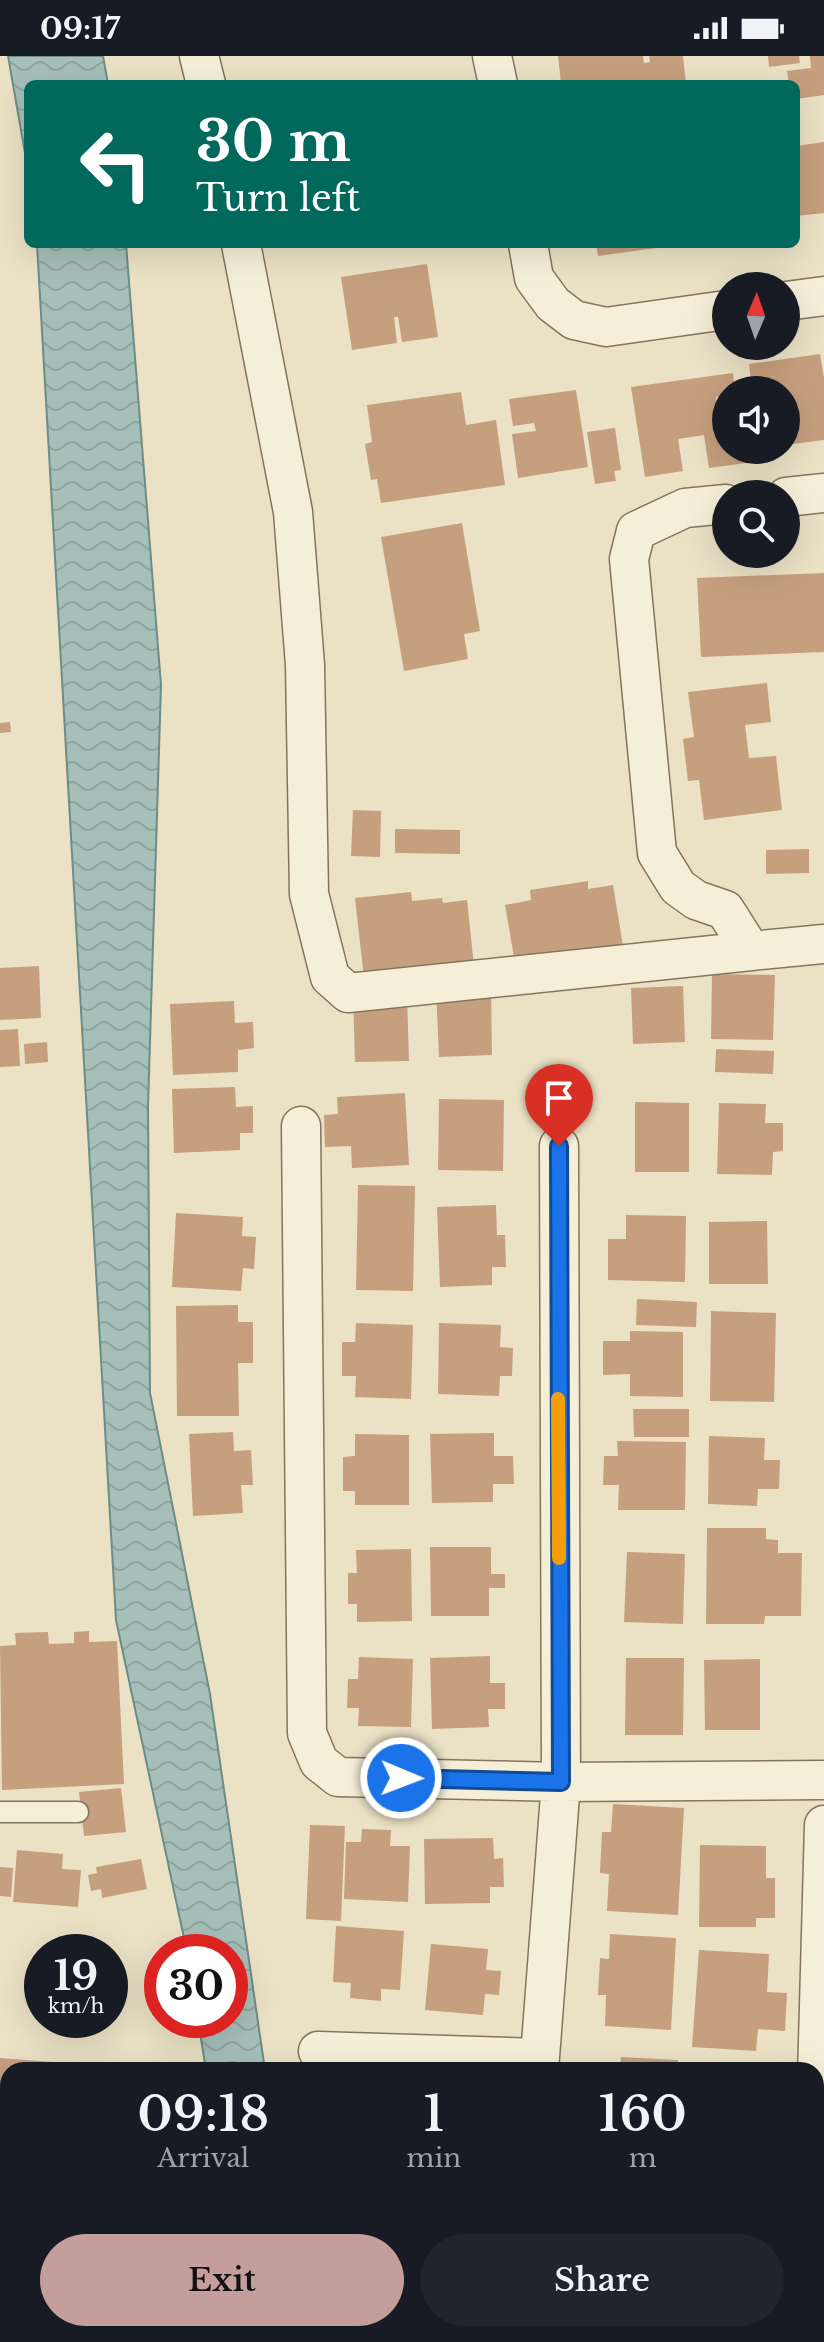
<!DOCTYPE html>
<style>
:root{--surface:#171b24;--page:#20242c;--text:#f1f3f6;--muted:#9ea1a6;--accent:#c59d9d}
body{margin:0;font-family:"Libre Baskerville",serif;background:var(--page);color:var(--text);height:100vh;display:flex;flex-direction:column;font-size:30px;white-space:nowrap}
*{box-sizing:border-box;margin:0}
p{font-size:26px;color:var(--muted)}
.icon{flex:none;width:44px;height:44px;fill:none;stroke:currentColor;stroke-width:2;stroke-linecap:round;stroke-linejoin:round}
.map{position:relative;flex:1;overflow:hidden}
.sheet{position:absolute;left:0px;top:2006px;width:824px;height:280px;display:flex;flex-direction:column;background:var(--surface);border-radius:24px 24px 0 0;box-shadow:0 8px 32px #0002}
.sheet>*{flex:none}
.banner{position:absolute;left:24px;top:24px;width:776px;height:168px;border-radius:12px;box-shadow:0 8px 32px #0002;background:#00695c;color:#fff;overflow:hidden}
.needle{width:52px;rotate:2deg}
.fabs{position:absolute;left:712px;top:216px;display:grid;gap:16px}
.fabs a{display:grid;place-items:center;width:88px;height:88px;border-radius:50%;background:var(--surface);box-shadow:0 8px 32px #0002;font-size:40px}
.speed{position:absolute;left:24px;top:1878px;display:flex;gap:16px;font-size:40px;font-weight:700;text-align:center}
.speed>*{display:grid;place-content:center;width:104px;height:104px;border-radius:50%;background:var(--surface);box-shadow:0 8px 32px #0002;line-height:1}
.speed small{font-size:20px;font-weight:400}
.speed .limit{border:12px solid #d22;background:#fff;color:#111}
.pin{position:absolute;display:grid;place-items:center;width:68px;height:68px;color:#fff;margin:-82px -34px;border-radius:50% 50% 50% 0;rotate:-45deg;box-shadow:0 0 8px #0007}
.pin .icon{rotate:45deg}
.me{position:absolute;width:88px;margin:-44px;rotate:91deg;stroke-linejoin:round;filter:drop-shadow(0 0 6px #0008)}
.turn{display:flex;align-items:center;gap:28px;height:168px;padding:0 40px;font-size:36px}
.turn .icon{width:104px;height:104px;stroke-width:2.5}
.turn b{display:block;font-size:56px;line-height:68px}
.eta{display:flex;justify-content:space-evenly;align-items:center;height:136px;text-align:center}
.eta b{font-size:48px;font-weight:600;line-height:56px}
.action{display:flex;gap:16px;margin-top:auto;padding:16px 40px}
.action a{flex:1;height:92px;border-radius:48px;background:var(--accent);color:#111;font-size:32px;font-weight:600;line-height:92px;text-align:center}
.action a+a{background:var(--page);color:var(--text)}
.status{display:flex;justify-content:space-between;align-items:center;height:56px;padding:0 40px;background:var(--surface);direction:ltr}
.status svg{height:22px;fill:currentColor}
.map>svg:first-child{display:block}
.water{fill:url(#water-waves);stroke:#6e8c86;stroke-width:2}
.building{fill:#c69f7e}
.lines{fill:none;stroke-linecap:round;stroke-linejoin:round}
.lane-casing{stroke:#85745d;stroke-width:23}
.street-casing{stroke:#85745d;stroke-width:41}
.lane{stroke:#f6efd8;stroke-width:20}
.street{stroke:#f6efd8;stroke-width:38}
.route-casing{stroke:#114b97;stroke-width:20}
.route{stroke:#1a73e8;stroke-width:14}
.slow{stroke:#f59e0b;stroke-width:14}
</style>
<div class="status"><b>09:17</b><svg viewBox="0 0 49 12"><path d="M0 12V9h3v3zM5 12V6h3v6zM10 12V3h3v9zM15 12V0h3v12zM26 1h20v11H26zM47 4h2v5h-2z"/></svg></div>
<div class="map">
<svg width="824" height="2286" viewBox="0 0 824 2286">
<defs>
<pattern id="water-waves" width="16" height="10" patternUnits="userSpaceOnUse" patternTransform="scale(2)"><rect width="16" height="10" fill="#a7bfb9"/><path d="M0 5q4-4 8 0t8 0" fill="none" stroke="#90a49f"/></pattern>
</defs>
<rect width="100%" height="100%" fill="#ebe1c5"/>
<path class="water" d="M8,0H103L108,28H28V114Z
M37,188H126L161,629L148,1050L150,1337L210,1638L265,2014H206L198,1964H230V1896H187L116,1564Z
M249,2278H314L315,2286H250Z"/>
<path class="building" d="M558,0H643L644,7L650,6L649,0H683L686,28H561Z
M768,0H799L800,7L769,11Z
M810,0H824V39L796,43V28H789L787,15L811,12Z
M824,86V157L796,160V90Z
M596,188H671V190L598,200Z
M427,208L438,281L402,286L398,261H394L397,287L352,294L341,221Z
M820,298L824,322V384L786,389V334H752L749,308Z
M733,317L735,334H726V339L716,341L717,352L726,351V394H744L746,407L709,412L704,379L678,383L683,415L645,421L631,331Z
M576,334L588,411L518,422L512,378L536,375L534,367L513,370L509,343Z
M461,336L466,369L496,364L505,429L381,447L377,423L371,424L365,388L372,386L367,349Z
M615,372L621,414L614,415L616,425L595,428L587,376Z
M462,467L480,575L464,578L468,603L404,615L381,481Z
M824,517V596L701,601L697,522Z
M767,627L771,666L745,669L749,702L776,700L782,754L704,764L699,724L688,725L683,683L694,681L688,636Z
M10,666L11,676L0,677V667Z
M353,754L381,755L380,801L351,800Z
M395,773L460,774V798L395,797Z
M809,793V817L766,818V794Z
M588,825V833L613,829L624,896L516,913L505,849L531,844L530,834Z
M411,836L412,845L442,842L443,847L467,844L474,910L364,922L355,842Z
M39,910L41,962L0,964V912Z
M712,918L775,919L773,984L711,983Z
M683,930L685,986L633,988L631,932Z
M491,931L492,999L439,1001L436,932Z
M407,939L409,1005L355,1006L353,940Z
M234,945L235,967L253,966L254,992L238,994V1016L173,1019L170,948Z
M18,973L20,1010L0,1011V974Z
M47,986L48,1006L25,1008L24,988Z
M716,993L774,995L773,1018L715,1016Z
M235,1031L236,1051L253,1050V1077H240V1094L174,1097L172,1033Z
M405,1037L409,1109L352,1112L351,1090L325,1091L324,1059L338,1058L337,1041Z
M439,1043L504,1044L503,1115L438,1114Z
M635,1046L689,1047V1116H635Z
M719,1047L766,1048L765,1067H783V1095L773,1096L772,1119L717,1118Z
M358,1129L415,1130L413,1235L356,1234Z
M496,1149L497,1179H505L506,1211H492V1229L440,1231L437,1151Z
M176,1157L243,1161L242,1180L256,1181L254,1213L243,1212L241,1235L172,1231Z
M626,1159L686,1160L685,1226L608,1224V1183H626Z
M767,1165L768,1228H709V1166Z
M637,1243L697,1246L696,1271L636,1269Z
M238,1249V1266H253V1307H238L239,1360H177L176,1250Z
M711,1255L776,1257L774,1346L710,1345Z
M356,1267L413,1269L411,1343L355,1341L356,1320H342V1286H355Z
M439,1267L501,1269L500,1291L513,1292L512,1320H500L499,1340L438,1338Z
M630,1275L683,1276V1341L630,1340V1318L603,1319V1285H630Z
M633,1353H689V1381H634Z
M233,1376L234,1395L251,1394L253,1429H241L243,1457L193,1460L189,1378Z
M494,1377V1400H513L514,1428H493V1446L432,1447L430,1378Z
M355,1378L409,1379V1449H355V1435H343V1401L355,1400Z
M709,1380L765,1382L764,1404H780L779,1433H758L757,1450L708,1448Z
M617,1385L686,1386L685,1454H618L619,1429H603L604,1400H618Z
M707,1472H766V1483L778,1484V1497H802L801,1560H765L764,1568H706Z
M430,1491H491V1518H505V1532H489V1560H431Z
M411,1493L412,1565L357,1566V1548H348V1517H357L356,1494Z
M627,1496L685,1498L683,1568L624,1566Z
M89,1575V1586L117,1585L124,1728L2,1734L0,1590L16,1589L15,1577L48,1576L49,1588L74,1587V1576Z
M490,1600V1627H505V1653H488L489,1671L432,1673L430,1602Z
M359,1601L413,1603L411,1671L358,1670L359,1652H347L348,1623H358Z
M626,1602H684L683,1679H625Z
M760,1603V1674H705L704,1604Z
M121,1732L126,1776L84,1780L79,1736Z
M613,1748L684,1752L678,1859L607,1855L609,1818L600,1817L602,1776H611Z
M310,1769L345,1770L341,1865L306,1863Z
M362,1773L391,1774L390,1790H410L408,1846L344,1843L346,1786H361Z
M493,1782L494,1803L503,1802L504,1831H490V1847L425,1848L424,1783Z
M700,1789L766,1790V1822H775V1862H756V1871H699Z
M17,1794L63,1798L62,1813L81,1814L78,1851L13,1846Z
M141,1803L147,1833L102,1842L101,1833L91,1835L88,1819L97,1817L96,1811Z
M0,1811L13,1812L11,1841L0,1840Z
M336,1870L404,1875L400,1934L381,1933V1945L350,1942L351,1927L333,1926Z
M610,1878L676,1882L671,1974L605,1970L606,1939H598L600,1902L609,1903Z
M431,1888L488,1893L486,1914L501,1915L499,1939L485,1938L483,1959L425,1954Z
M699,1894L769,1898L767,1936L787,1937L785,1975L758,1973L756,1995L692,1991Z
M621,2001L678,2004L677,2014H620Z
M0,2002L79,2008L78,2014H8V2278H58L57,2286H0Z
M413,2278H470L469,2286H413Z
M608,2278H666V2286H608Z
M687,2278H746V2286H686Z"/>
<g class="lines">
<g class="lane-casing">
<path id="lane" d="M0,1756H78"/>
</g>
<g class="street-casing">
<path id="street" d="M199,0L206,28
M492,0L498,28
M241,188L293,456L305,609L309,838L330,921L348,937L751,895
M528,188L534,222L553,248L574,264L606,271L726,254
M786,245L824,240
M786,441L824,437
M726,448L685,452L636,475L629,503L657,797L678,831L696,844L725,854L751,895L824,888
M301,1070L307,1677L319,1706L338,1721L561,1726L824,1724
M318,1995L539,2002
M539,2014L561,1726L559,1090
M816,2058L824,1769
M532,2286L533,2278
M810,2286V2278"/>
</g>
<use href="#lane" class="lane"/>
<use href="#street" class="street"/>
</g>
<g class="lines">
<g class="route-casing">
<path id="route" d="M401,1722L561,1726L559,1090"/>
</g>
<use href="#route" class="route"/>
<path class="slow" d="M558,1343L559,1502"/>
</g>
</svg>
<div class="fabs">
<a><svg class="needle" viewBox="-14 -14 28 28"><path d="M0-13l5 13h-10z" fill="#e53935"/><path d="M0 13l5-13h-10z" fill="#9ea1a6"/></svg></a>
<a><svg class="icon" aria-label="sound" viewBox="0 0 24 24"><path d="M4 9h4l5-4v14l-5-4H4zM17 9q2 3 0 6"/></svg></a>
<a><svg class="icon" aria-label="search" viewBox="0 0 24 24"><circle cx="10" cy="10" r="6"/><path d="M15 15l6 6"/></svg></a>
</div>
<div class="speed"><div>19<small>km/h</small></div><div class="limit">30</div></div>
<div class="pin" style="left:559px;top:1090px;background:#d93025"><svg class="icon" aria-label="arrive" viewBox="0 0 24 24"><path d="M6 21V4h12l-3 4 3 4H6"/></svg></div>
<svg class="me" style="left:401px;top:1722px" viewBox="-20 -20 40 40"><circle r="17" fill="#1a73e8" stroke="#fff" stroke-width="3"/><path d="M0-11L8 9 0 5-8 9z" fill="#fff"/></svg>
<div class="banner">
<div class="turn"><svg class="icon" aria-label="left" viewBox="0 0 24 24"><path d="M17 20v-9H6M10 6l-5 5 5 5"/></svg><div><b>30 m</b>Turn left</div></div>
</div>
<section class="sheet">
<div class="eta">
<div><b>09:18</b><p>Arrival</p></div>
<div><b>1</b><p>min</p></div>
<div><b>160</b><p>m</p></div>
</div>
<div class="action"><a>Exit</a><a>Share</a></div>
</section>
</div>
